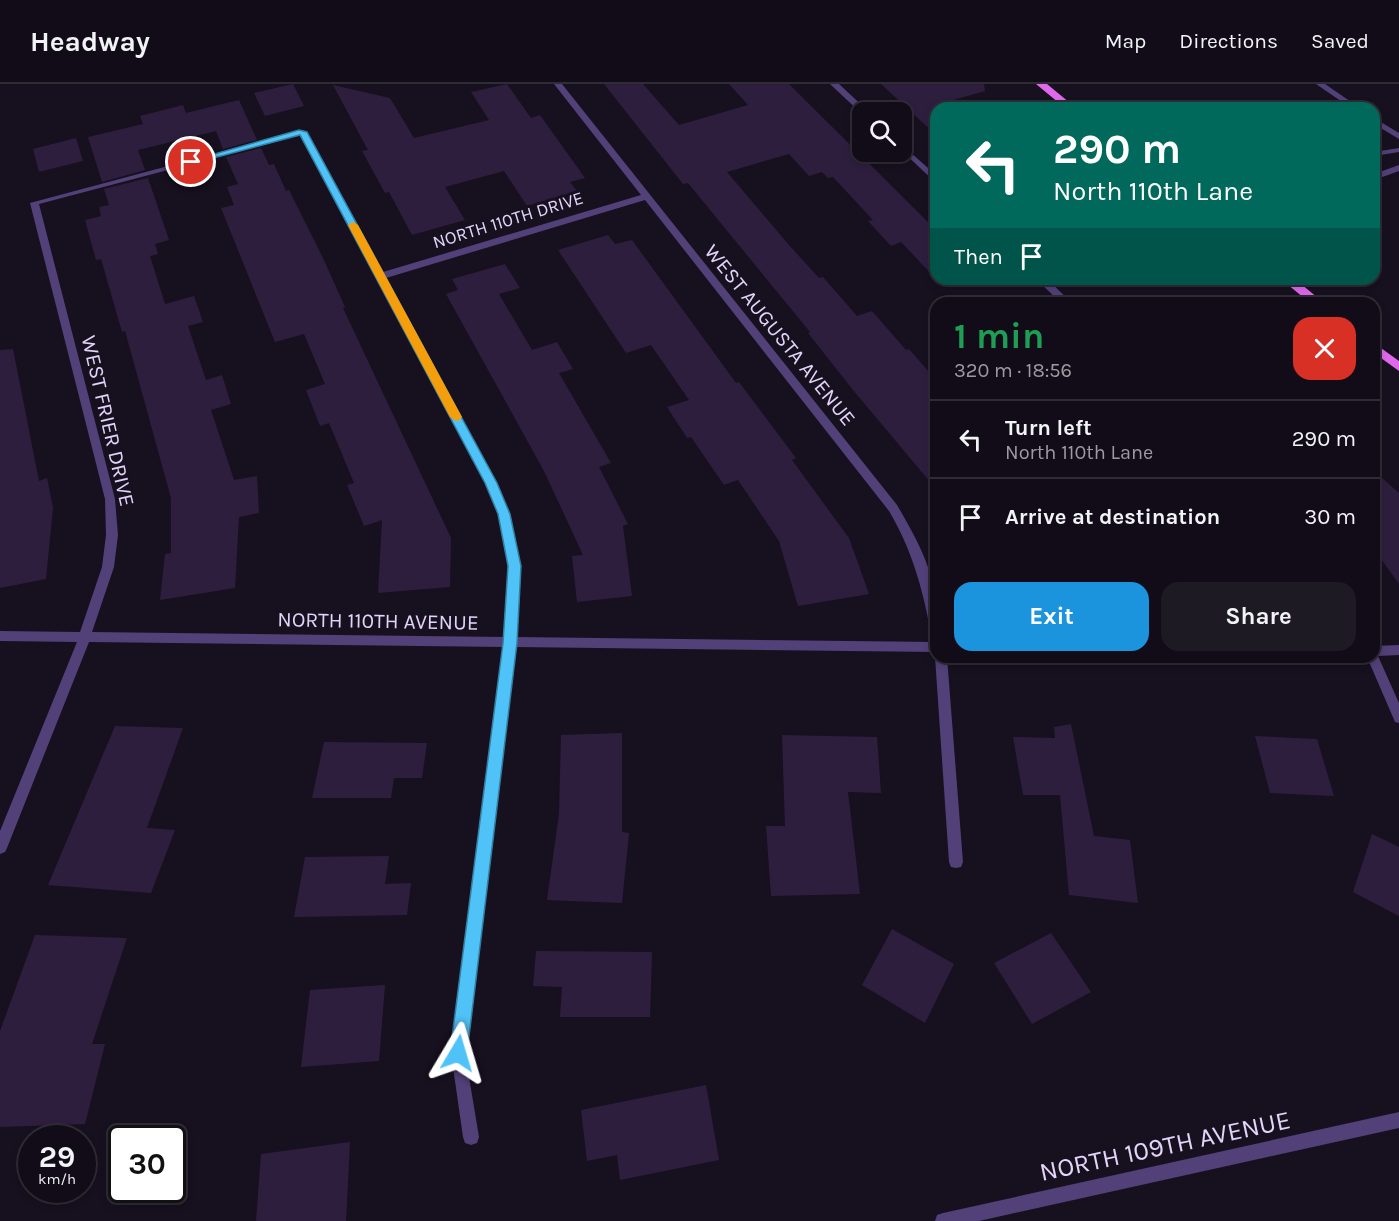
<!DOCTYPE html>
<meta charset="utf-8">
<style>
:root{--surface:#110c17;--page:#1e1a24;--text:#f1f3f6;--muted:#9c9ba1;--line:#302c36;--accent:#1c93dd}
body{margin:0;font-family:Karla,sans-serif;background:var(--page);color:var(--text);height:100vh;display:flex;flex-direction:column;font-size:22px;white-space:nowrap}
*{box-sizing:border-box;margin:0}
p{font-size:20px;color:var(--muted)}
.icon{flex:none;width:33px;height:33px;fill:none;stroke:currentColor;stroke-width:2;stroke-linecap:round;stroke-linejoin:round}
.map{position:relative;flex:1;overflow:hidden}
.side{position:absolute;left:930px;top:213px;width:450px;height:366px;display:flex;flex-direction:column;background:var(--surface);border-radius:18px;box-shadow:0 3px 9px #0003,0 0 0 2px var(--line)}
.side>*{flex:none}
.top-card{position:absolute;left:930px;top:18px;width:450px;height:183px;border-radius:18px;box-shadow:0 3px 9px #0003,0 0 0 2px var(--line);background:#00695c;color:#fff;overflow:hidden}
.tools{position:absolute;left:852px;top:18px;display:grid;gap:12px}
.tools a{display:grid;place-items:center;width:60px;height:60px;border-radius:12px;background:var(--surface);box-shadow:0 3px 9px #0003,0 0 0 2px var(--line);font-size:30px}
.speed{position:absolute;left:18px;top:1041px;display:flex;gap:12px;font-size:30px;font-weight:700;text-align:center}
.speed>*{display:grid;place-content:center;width:78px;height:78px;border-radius:50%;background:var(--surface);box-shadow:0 3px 9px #0003,0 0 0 2px var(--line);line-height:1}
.speed small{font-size:15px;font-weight:400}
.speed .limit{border:3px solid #111;border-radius:9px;background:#fff;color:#111}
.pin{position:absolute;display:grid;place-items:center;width:51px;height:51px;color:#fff;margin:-26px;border:3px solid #fff;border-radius:50%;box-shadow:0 2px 6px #0007}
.me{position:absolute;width:66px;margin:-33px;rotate:7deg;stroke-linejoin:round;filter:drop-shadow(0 0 4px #0008)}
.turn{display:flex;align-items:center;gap:21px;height:126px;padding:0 24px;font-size:27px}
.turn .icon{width:78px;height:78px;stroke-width:2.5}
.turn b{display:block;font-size:42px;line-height:51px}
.then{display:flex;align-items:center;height:57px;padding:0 24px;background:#0003;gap:12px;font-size:22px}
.round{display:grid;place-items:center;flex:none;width:63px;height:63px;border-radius:18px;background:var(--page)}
.overview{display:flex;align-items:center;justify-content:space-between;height:102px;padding:0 24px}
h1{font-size:36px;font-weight:700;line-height:45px;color:#1e9e55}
.button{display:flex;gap:12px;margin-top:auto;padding:12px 24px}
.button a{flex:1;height:69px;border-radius:18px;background:var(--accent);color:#fff;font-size:24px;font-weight:700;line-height:69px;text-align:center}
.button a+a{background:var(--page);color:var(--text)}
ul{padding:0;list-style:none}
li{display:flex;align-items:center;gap:18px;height:78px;padding:0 24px;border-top:2px solid var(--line)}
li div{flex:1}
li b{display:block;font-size:22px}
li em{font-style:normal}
header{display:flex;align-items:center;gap:36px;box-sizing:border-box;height:84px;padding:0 30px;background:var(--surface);border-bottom:2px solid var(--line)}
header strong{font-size:28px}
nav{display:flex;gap:33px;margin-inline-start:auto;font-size:21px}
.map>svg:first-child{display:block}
.building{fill:#2e1e3e}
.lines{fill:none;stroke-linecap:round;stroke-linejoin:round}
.minor{fill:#524078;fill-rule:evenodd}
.tertiary{fill:#524078;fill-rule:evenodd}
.primary{fill:#e068ec;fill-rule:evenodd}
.route{fill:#4fc3f7;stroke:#337fa1;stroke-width:1.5}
.slow{fill:#f59e0b}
.labels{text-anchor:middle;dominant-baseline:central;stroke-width:6;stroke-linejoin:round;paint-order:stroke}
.far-street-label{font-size:18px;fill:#e3d4f9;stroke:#17101f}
.street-label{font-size:21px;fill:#e3d4f9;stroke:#17101f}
.near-street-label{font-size:26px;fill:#e3d4f9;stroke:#17101f}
</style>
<header>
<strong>Headway</strong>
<nav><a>Map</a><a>Directions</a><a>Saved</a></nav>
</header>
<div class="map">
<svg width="1399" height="1137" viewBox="0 0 1399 1137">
<rect width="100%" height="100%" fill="#17101f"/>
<path class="building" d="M293,0L304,22L265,32L254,9Z
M507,0L531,34L540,31L585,94L570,98L577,107L527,122L504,87L445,103L465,136L412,151L389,108L385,109L362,67L368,66L333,1L390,14L414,54L489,36L471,8Z
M604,0H643L679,41L748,21L729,0H789L936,146V195L901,158L891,162L868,137L873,136L833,93L828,94L822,88L809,92L789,70L727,88L789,161L819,194L823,193L857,232L872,227L906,266L909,265L936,296V405L853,306L808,249L810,248L715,132L688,99L683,100Z
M881,0H984L985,7L936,21V51Z
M239,16L257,56L223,65L216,47L138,66L145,86L102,98L88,53L143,40L140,32L183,21L186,29Z
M76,54L83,77L39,88L33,65Z
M261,64L269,81L274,80L286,107L289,106L323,174L345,223L343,224L451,454L450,503L378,509L382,436L364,442L347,401L354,399L329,339L320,342L306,306L325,300L304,250L275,258L221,124L234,121L227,103L238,100L226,73Z
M148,94L169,156L155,160L158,170L150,172L165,220L194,212L203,238L188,242L206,296L222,291L231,320L211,326L234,396L257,392L259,429L239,433L235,504L160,516L165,470L171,469V414L125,247L122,248L101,175L96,176L85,136L101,132L99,123L109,121L104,105Z
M608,151L615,160L632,156L736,299L739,298L796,374L792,376L849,454L869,510L798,522L779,457L738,396L724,401L691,353L687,354L667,323L689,316L651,261L626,269L558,166Z
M505,180L520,204L499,210L532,266L557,258L573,285L559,289L611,379L599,383L628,440L623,442L632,512L577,518L572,472L583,471L544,387L446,210L458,206L452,195Z
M13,265L39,397L47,394L53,424L46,495L0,504V266Z
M1374,387L1399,409V500L1374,465Z
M1071,640L1094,752L1130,756L1138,819L1069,811L1060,711H1023L1013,653L1055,654L1054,643Z
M115,642L183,644L147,744L175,746L151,809L48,801Z
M622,649V748L629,749L622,819L547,816L559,730L561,651Z
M782,651L877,653L881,709L848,708L860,810L771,812L766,742H785Z
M1255,652L1317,655L1334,712L1270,709Z
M324,658L427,659L422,694H394L391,714H312Z
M1372,750L1399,763V832L1353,808Z
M389,772L385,800L411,799L407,831L294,833L305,773Z
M892,845L954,880L925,939L862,901Z
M1051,849L1091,908L1032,940L994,879Z
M35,851L127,854L92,960H105L85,1040L0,1043V947Z
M536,867L652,868L650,933H560L562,903L533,902Z
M385,901L379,977L301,983L310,906Z
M706,1001L719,1076L620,1096L617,1071L587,1077L581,1026Z
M350,1058L346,1137H256L261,1070Z"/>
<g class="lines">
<path class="minor" d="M554,0H562L897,421C914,450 932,482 936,516C937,527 936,538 936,549L932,547L930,544C922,502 911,464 889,427L645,116L386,194L496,399L509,430L520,482L516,553L936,558V568L515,563L465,969L479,1053L477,1059L471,1061L465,1059L463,1053L451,969L504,563L89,558L7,764L5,768L0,770V747L77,558L0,557V547L80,548L102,483L106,451L105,415L30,119L303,46L307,48L383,188L641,111ZM301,51L486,399L499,430L508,482L504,553L92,548L114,483L118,451L115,415L39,120Z
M830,0H839L869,28L862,30Z
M1316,0H1325L1360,24H1351Z
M1374,34L1399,49V55L1374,40Z
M902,61L936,91V99L902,67Z
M1399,64V68L1374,72V68Z
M1399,81V87L1374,96V90Z
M1036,195H1047L1072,219H1061Z
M1399,561V571L1378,572L1399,619V639L1395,638L1367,573H1374V562Z
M936,571V573H947L963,778L961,783L956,784L951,783L949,778L935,573Z"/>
<path class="tertiary" d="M1399,1028V1044L979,1137H935L937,1131L943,1129Z"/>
<path class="primary" d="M1036,0H1047L1076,24H1065Z
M1281,195H1295L1324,219H1310Z
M1374,259L1399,277V287L1374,269Z"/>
</g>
<path class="route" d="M299,46L307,48L497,399L510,430L521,482L517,559L467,969L464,975L458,977L452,975L450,969L503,559L508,482L498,430L485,399L300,51L191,80L186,78Z"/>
<path class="slow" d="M353,138L358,141L462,333L460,336L456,337L450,333L348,141Z"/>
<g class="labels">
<g class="far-street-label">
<text transform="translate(508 136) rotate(-17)">NORTH 110TH DRIVE</text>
</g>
<g class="street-label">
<text transform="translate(780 251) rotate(51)">WEST AUGUSTA AVENUE</text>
<text transform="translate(108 337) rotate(77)">WEST FRIER DRIVE</text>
<text transform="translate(378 537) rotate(1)">NORTH 110TH AVENUE</text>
</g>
<g class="near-street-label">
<text transform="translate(1165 1062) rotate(-12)">NORTH 109TH AVENUE</text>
</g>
</g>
</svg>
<div class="tools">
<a><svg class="icon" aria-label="search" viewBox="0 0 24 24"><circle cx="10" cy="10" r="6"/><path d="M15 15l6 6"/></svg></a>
</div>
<div class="speed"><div>29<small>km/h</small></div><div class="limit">30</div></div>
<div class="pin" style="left:191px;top:78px;background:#d93025"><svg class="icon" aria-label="arrive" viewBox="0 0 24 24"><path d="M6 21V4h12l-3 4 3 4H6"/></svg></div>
<svg class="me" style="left:458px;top:969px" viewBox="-20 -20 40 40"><path d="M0-17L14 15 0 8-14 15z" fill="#4fc3f7" stroke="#fff" stroke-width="4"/></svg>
<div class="top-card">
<div class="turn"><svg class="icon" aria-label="left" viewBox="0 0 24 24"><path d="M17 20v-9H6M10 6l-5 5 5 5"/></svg><div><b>290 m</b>North 110th Lane</div></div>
<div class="then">Then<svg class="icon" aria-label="arrive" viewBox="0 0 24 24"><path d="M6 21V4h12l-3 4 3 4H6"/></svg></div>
</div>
<section class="side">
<div class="overview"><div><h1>1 min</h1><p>320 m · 18:56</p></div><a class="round" style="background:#d93025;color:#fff"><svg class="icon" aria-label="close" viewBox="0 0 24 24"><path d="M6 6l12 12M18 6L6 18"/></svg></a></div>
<ul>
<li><svg class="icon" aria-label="left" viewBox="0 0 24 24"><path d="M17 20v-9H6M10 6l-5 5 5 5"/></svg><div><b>Turn left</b><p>North 110th Lane</p></div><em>290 m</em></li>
<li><svg class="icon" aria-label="arrive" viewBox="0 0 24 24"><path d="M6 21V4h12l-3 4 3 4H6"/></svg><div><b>Arrive at destination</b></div><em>30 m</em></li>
</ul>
<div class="button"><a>Exit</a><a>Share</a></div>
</section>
</div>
